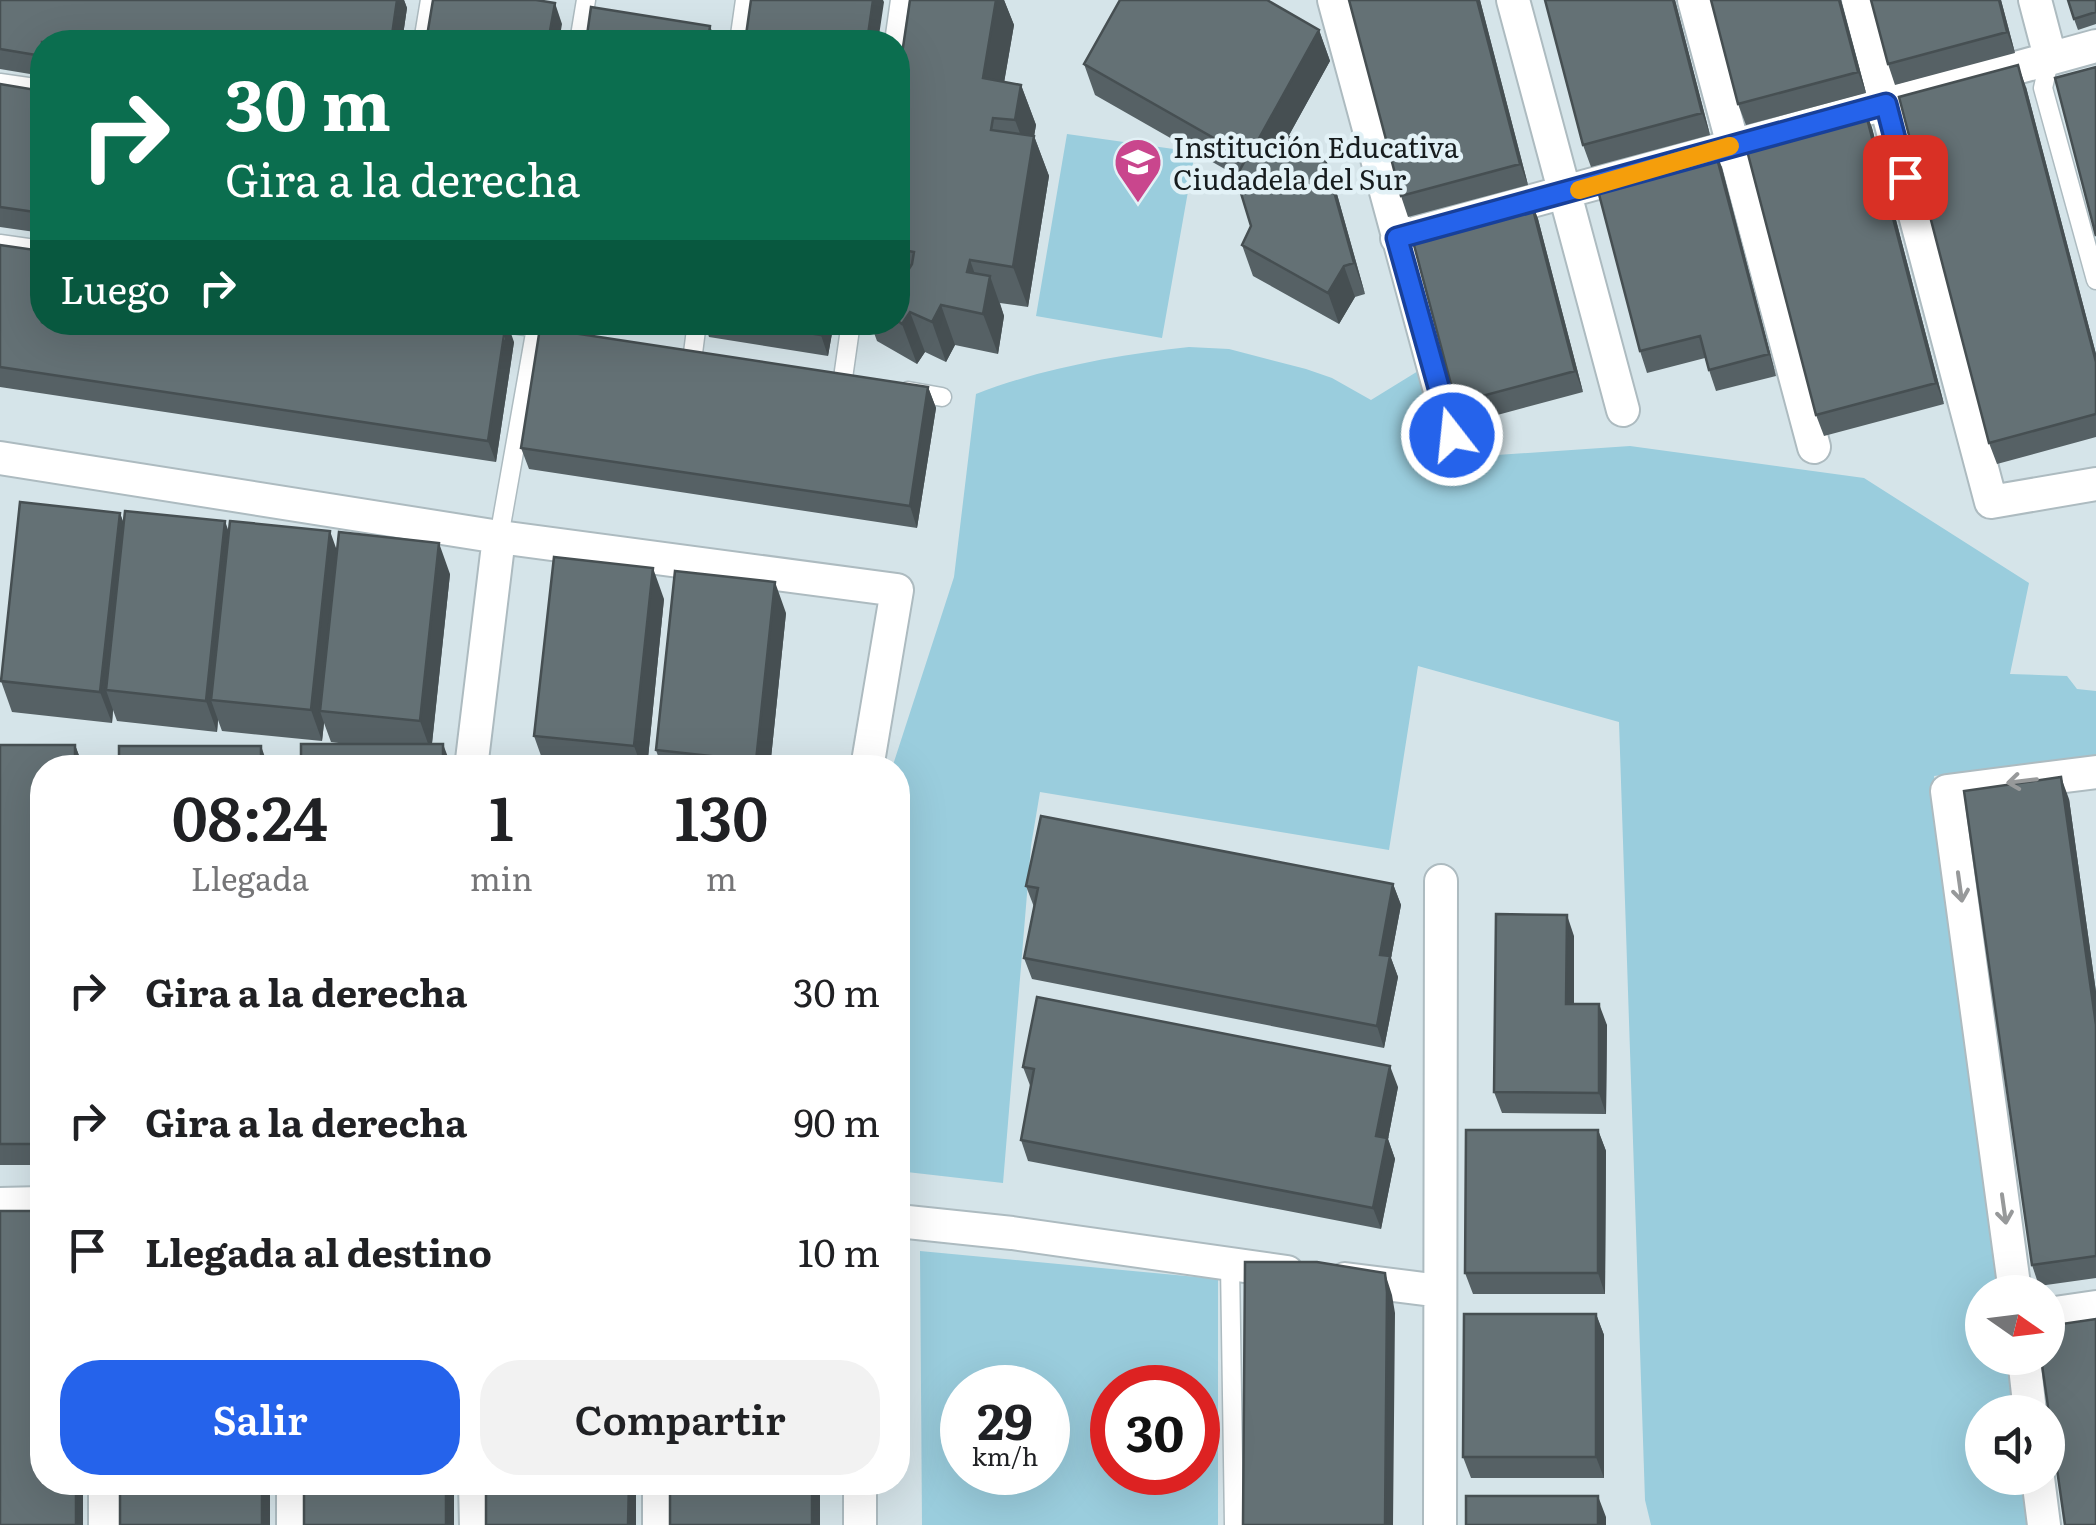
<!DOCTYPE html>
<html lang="es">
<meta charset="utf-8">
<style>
:root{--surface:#fff;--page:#f2f2f2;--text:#202124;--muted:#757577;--accent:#2563eb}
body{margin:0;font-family:Literata,serif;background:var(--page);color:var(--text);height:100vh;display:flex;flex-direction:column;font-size:38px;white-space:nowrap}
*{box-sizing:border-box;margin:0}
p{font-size:32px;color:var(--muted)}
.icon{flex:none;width:55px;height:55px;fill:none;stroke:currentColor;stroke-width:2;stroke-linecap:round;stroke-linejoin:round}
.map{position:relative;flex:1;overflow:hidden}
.panel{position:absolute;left:30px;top:755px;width:880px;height:740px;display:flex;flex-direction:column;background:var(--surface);border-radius:40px;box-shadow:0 10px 40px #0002}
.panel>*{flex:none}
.guide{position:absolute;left:30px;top:30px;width:880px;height:305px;border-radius:40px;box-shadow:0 10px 40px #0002;background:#0b6e4f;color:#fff;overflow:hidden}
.needle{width:65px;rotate:104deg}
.fabs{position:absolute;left:1965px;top:1275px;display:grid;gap:20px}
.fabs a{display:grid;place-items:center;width:100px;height:100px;border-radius:50%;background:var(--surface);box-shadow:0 10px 40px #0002;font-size:50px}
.speed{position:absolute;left:940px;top:1365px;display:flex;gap:20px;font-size:50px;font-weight:700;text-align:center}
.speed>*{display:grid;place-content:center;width:130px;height:130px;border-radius:50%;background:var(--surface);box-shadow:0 10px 40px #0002;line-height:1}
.speed small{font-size:25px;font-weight:400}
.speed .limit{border:15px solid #d22;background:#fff;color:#111}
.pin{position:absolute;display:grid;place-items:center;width:85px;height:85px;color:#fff;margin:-42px;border-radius:20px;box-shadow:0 5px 15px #0006}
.me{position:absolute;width:110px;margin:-55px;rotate:344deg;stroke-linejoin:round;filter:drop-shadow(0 0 8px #0008)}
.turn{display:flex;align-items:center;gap:35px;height:210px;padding:0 30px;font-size:45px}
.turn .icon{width:130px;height:130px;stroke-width:2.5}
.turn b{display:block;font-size:70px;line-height:85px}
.then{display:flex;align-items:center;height:95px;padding:0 30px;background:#0003;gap:20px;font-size:38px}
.eta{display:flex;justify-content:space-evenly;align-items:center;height:170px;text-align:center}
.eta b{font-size:60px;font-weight:600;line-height:70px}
.action{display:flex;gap:20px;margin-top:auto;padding:20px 30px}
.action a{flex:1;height:115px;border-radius:40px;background:var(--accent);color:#fff;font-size:40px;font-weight:600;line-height:115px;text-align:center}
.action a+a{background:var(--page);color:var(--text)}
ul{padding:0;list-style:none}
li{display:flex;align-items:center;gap:30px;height:130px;padding:0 30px}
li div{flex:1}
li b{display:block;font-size:38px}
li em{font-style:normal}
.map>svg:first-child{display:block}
.green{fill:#9acddd;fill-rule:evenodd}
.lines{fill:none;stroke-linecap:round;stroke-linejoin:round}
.lane-casing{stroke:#adbbc0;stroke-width:21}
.street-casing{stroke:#adbbc0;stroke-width:36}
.lane{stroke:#fff;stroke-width:18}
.street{stroke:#fff;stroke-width:32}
.wall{fill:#566165}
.shaded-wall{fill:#464f52}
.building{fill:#647175;stroke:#464f52;stroke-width:2.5}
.oneway{stroke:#97999a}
.route-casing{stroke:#184099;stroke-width:25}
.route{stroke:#2563eb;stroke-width:18}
.slow{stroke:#f59e0b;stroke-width:18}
.labels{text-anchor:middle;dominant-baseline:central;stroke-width:9;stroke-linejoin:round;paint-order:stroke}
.poi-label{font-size:28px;fill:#171c1e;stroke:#e2f1f6;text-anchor:start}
</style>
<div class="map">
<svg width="2096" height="1525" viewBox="0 0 2096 1525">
<rect width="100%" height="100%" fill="#d5e4e9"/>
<path class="green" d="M1067,134L1195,152L1162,338L1036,316Z
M1189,347L1229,349L1306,369L1332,378L1371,400L1423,368L1438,459L1630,446L1864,478L2029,583L2010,674L2067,676L2077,689L2096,691V757L1934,776L2001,1292H1982V1358H2009L2016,1412H1982V1478H2025L2031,1525H1651L1645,1500L1619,722L1418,666L1389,850L1040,792L1031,846L1003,1183L898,1171V768H892L954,577L976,394C1043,368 1117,355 1189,347Z
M920,1251L1218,1279V1525H922ZM962,1388H1048V1472H962ZM1112,1388H1198V1472H1112Z"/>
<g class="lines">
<g class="lane-casing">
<path id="lane" d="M423,42L430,0
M579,42L586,0
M739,42L745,0
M894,42L900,0
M2050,57L2043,88L2096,280
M0,83L42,89
M0,244L42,250
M499,322L562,332
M693,353L697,322
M843,378L851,322
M908,391L942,397
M499,537L537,322
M1230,1264L1234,1525"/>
</g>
<g class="street-casing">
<path id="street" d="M1334,0L1452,435
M1513,0L1623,410
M1694,0L1814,447
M1858,0L1991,502L2096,484
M2035,0L2050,57
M1397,238L2096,46
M0,458L499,537L897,590L867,768
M471,768L499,537
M0,1204L42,1203
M898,1221L1012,1233L1287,1272
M1345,1279L1440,1291
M2015,1292L1947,791L2096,772
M2048,1314L2096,1307
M2024,1358L2030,1412
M2038,1478L2044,1525
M293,1482V1525
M475,1482L476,1525
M105,1525V1482
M659,1525V1482
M860,1525V1482
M1440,1525L1441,881"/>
</g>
<use href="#lane" class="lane"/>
<use href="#street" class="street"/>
</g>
<path class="wall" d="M0,0H404L407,8L402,42H42V76L0,69Z
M910,0H1004L1014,25L1004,82L1021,85L1036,125L1034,136L1049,176L1028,307L1000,303L1004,316L998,354L955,345L946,362L925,352L917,364L877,341L870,322H898V81Z
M1349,0H1480L1528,185L1408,217L1401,196Z
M1545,0H1675L1710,135L1591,167L1583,145Z
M1711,0H1841L1866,93L1746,125L1738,104Z
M2001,0L2015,53L1895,85L1888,64Z
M2096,0V24L2078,30L2074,19Z
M1274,4L1319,30L1330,61L1288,137L1335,187L1365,294L1355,297L1339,324L1253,276L1242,245L1251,226L1237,176L1095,95L1084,64Z
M0,84L42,91V233L0,227Z
M2026,87L2096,354V437L1997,464L1989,443Z
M1864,107L1872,128L1944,404L1824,436L1816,415Z
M1714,147L1722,168L1776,376L1716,391L1705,358L1647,373L1640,351Z
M1530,198L1538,219L1583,392L1464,424L1456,403Z
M0,245L514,342L496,462L0,387Z
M618,322H675L674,331Z
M704,322H834L828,356L709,337Z
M928,387L936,408L917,528L529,469L521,448Z
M120,513L123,522L229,533L337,551L450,574L432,744L451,765V768H301L346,744L331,742L324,723L322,741L222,731L218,720L217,732L117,721L113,710L112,723L12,712L1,681Z
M664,599L647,768L545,767L534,736Z
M786,613L770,768H662L656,750Z
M0,745H75L83,766V768H42V1165H0Z
M2069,799L2096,992V1278L2039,1286L2032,1265Z
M1393,884L1401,905L1391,958L1398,977L1384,1048L1032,979L1024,958L1034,907L1026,886Z
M1574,936V1004L1607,1025L1606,1114L1502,1113L1494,1092Z
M1023,1067L1398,1087L1388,1139L1395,1159L1381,1229L1028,1161L1021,1140L1031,1088Z
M1598,1130L1606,1151L1605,1294H1473L1465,1273Z
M1596,1314L1604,1335V1478H1471L1463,1457Z"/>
<path class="shaded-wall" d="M397,0H404L407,8L402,42H391Z
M873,0H883L884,2L878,42H867Z
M996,0H1004L1014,25L998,118L983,78Z
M1477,0H1480L1528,185L1520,164Z
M1673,0H1675L1710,135L1702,113Z
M1839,0H1841L1866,93L1858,72Z
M1999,0H2001L2015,53L2007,32Z
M555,3L562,24L559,42H548Z
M710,26L716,42H708Z
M1319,30L1330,61L1268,173L1257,142Z
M2018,65L2026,87L2096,354V362Z
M1021,85L1036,125L1030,160L1015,120Z
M1864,107L1872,128L1944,404L1936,383Z
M1034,136L1049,176L1028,307L1013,267Z
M1714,147L1722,168L1776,376L1769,354Z
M1324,156L1335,187L1365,294L1354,263Z
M1530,198L1538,219L1583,392L1575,371Z
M970,260L984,300L967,272Z
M1344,266L1355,297L1339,324L1328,293Z
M990,276L1004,316L998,354L983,314Z
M941,305L955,345L946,362L932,322Z
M910,312L925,352L917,364L902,324Z
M507,322L514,342L496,462L488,441Z
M823,322H834L828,356L821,335Z
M928,387L936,408L917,528L910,506Z
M120,513L131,544L106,690L113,710L112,723L100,692Z
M225,521L236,552L211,700L218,720L217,732L206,701Z
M330,531L341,562L320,711L324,723L322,741L311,710Z
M439,543L450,574L431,752L420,721Z
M653,568L664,599L647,768H642L634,746Z
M775,582L786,613L770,768H758L756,761Z
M443,744L451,765V768H443Z
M75,745L83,766V768H75Z
M261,746L269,768H261Z
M2061,777L2069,799L2096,992V1025Z
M1393,884L1401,905L1391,958L1398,977L1384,1048L1377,1026L1380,955Z
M1567,915L1574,936V1025L1566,1004Z
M1599,1004L1607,1025L1606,1114L1599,1093Z
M1390,1066L1398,1087L1388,1139L1395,1159L1381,1229L1373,1208L1376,1136Z
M1598,1130L1606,1151L1605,1294L1598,1273Z
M1385,1273L1392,1295L1395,1313L1393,1525H1385Z
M1596,1314L1604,1335V1478L1596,1457Z
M76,1482H83V1525H76Z
M262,1482H270V1525H262Z
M446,1482H454V1525H446Z
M629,1482H636V1525H628Z
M812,1482H820V1525H812Z
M1598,1496L1606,1517V1525H1598Z"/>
<path class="building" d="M0,0H397L391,42H42V56L0,49Z
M433,0H536L555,3L548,42H426Z
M751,0H873L867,42H745Z
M910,0H996L983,78L1021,85L1015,120L993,118L991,130L1034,136L1013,267L970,260L967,272L990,276L983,314L941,305L932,322L910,312L902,324L898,321V267L907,272L912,264L914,252L898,249V81Z
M1120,0H1267L1319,30L1257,142L1272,150L1283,134L1324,156L1354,263L1344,266L1328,293L1242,245L1251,226L1236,177L1247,157L1084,64Z
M1349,0H1477L1520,164L1401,196Z
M1545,0H1673L1702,113L1583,145Z
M1711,0H1839L1858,72L1738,104Z
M1871,0H1999L2007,32L1888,64Z
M2068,0H2096V12L2074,19Z
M591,7L710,26L708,42H586Z
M2018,65L2096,362V414L1989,443L1899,97Z
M2096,67V236L2055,78Z
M0,84L42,91V213L0,207Z
M1864,107L1936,383L1816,415L1744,139Z
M1714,147L1769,354L1709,370L1700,336L1640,351L1595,179Z
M1530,198L1575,371L1456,403L1410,230Z
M0,245L42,251V322H506L488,441L0,367Z
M741,322H823L821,335Z
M540,328L928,387L910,506L521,448Z
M20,502L120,513L100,692L1,681Z
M125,511L225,521L206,701L106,690Z
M230,521L330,531L311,710L211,700Z
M339,532L439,543L420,721L320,711Z
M554,557L653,568L634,746L534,736Z
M675,571L775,582L756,761L656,750Z
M301,744H443V768H301Z
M0,745H75V768H42V1144H0Z
M119,746H261V768H119Z
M2061,777L2096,1025V1256L2032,1265L1964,791Z
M1041,816L1393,884L1380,955L1390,956L1377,1026L1024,958L1038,888L1026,886Z
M1496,914L1567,915L1566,1004H1599V1093L1494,1092Z
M1037,997L1390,1066L1376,1136L1387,1138L1373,1208L1021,1140L1034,1069L1023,1067Z
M1466,1130H1598V1273H1465Z
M0,1211H42V1482H76V1525H0Z
M1245,1262H1317L1385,1273L1387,1292L1385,1525H1243Z
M1464,1314H1596V1457H1463Z
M2096,1319V1525H2065L2041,1358H2048V1326Z
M120,1482H262V1525H120Z
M304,1482H446V1525H304Z
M486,1482H629L628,1525H486Z
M670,1482H812V1525H670Z
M1466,1496H1598V1525H1466Z"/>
<defs><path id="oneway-shaft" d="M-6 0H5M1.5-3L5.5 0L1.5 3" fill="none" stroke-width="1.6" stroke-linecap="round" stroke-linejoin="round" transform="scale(2.5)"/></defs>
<g class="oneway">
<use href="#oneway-shaft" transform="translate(2022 781) rotate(173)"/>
<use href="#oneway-shaft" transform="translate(1960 887) rotate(82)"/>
<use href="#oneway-shaft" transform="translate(2004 1209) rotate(82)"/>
</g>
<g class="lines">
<g class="route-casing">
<path id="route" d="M1452,435L1397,238L1886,104L1905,177"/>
</g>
<use href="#route" class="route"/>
<path class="slow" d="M1579,190L1730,146"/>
</g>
<defs>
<g id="university-pin" transform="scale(2.5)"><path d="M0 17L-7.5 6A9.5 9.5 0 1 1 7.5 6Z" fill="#c9468d" stroke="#e2f1f6"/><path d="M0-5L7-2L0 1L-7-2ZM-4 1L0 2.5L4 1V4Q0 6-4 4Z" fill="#fff"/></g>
</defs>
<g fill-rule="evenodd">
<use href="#university-pin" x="1138" y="162"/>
</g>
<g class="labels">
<g class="poi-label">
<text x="1173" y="146">Institución Educativa<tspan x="1173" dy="32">Ciudadela del Sur</tspan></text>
</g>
</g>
</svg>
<div class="fabs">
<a><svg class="needle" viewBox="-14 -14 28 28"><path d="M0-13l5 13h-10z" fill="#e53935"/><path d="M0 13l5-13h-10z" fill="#757577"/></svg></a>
<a><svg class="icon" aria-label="sound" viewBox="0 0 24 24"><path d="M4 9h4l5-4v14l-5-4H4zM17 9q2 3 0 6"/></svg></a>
</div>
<div class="speed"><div>29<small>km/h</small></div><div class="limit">30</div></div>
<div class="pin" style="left:1905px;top:177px;background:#d93025"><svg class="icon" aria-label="arrive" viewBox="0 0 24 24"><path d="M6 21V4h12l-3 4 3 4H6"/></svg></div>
<svg class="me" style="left:1452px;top:435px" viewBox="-20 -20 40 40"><circle r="17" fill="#2563eb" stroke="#fff" stroke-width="3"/><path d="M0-11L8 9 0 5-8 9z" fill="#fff"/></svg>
<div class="guide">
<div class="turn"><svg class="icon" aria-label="right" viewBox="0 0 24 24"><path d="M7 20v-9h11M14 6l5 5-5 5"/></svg><div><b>30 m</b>Gira a la derecha</div></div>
<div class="then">Luego<svg class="icon" aria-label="right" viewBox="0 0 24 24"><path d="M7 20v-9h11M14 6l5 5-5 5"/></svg></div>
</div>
<section class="panel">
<div class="eta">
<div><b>08:24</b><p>Llegada</p></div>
<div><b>1</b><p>min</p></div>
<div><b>130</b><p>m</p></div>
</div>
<ul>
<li><svg class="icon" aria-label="right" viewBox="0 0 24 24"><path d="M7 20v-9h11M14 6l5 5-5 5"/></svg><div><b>Gira a la derecha</b></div><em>30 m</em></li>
<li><svg class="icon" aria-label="right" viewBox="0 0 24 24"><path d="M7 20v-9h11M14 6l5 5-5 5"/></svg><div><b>Gira a la derecha</b></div><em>90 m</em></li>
<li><svg class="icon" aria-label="arrive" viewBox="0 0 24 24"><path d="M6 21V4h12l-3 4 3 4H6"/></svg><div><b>Llegada al destino</b></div><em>10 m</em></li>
</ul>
<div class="action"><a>Salir</a><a>Compartir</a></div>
</section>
</div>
